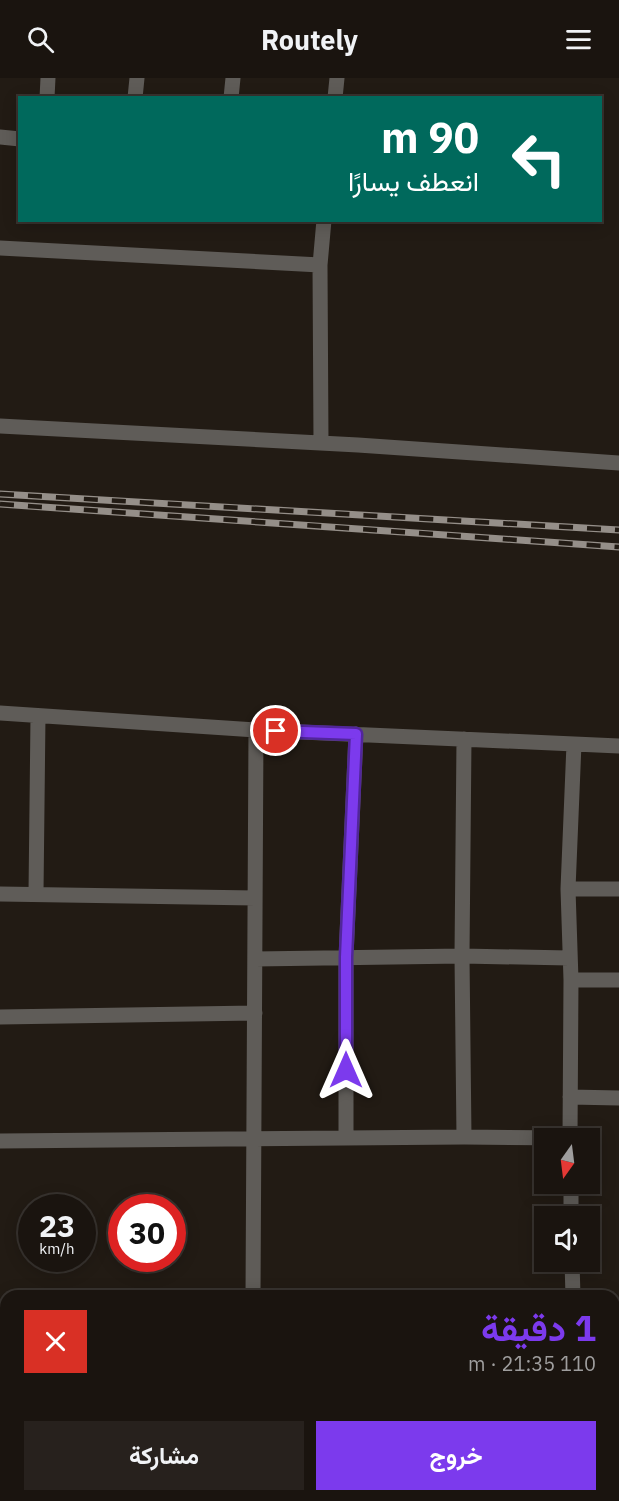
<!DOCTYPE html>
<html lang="ar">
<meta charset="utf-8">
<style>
:root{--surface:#1a140f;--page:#27211d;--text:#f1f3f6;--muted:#9f9e9e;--line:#38332f;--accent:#7c3aed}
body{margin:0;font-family:"IBM Plex Sans",Vazirmatn,sans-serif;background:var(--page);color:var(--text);direction:rtl;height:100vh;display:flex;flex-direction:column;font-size:22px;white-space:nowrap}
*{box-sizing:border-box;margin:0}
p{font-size:20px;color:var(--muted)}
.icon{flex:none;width:33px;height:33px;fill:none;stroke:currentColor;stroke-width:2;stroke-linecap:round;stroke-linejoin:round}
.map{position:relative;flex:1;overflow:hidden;direction:ltr}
.panel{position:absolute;left:0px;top:1212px;width:620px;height:212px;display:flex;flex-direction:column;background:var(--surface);border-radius:18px 18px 0 0;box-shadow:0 3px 15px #0003,0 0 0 2px var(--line);direction:rtl}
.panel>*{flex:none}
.top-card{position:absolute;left:18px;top:18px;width:584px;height:126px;border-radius:0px;box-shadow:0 3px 15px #0003,0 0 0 2px var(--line);direction:rtl;background:#00695c;color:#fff;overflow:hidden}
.needle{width:39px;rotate:194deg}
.fabs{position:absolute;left:534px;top:1050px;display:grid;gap:12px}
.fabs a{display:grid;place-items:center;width:66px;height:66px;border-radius:0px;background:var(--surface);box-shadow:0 3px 15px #0003,0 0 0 2px var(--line);font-size:30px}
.speed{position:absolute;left:18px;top:1116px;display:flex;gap:12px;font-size:30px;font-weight:700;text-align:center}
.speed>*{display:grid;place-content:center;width:78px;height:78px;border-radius:50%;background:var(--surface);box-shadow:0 3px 15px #0003,0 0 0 2px var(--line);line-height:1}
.speed small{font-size:15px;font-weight:400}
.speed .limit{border:9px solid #d22;background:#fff;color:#111}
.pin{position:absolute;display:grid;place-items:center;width:51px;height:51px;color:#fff;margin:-26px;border:3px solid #fff;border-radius:50%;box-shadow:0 2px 6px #0007}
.me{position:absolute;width:66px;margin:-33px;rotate:0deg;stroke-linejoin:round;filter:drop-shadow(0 0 4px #0008)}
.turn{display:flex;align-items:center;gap:21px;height:126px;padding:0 24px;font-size:27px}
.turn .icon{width:78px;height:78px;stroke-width:2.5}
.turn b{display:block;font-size:42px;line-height:51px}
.round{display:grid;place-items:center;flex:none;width:63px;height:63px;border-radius:0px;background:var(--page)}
.head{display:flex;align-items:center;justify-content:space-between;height:102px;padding:0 24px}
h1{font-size:36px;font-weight:700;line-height:45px;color:var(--accent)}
.primary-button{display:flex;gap:12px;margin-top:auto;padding:12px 24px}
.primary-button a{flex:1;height:69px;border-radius:0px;background:var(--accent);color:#fff;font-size:24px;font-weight:700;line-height:69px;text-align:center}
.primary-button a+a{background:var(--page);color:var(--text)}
header{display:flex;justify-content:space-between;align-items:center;height:78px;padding:0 24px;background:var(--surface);font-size:27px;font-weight:700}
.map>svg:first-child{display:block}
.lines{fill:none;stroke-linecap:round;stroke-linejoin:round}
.minor{stroke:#5f5c58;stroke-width:15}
.rail-casing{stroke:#958f89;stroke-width:7}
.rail{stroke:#221b14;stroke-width:4.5;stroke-dasharray:14;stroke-linecap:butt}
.route-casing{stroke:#51269a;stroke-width:15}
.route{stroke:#7c3aed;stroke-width:10}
</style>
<header><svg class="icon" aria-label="menu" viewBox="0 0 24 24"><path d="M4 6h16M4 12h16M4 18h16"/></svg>Routely<svg class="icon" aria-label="search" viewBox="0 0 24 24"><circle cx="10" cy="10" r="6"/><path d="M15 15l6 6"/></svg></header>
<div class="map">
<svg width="619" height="1423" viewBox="0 0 619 1423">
<rect width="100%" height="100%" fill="#221b14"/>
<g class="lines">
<path class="minor" d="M47,20L48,0
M135,20L137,0
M231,20L233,0
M335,20L337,0
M0,59L20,61
M0,170L320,187
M0,348L358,367L619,385
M321,365L320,187L324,142
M0,635L256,652L619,668
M568,811H619
M36,815L38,638
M0,816L255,820
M255,881L462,878L569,880
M571,902H619
M0,939L255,935
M570,1019L619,1020
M346,1059V879L356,656
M464,1059L462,878L464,661
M570,1060L571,902L568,811L574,666
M0,1063L464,1059L570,1060
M571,1106V1138
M572,1184L573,1218
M253,1218L256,652
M0,1298H6
M614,1376L619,1382
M353,1423V1418"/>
<g class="rail-casing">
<path id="rail" d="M0,416L619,452
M0,426L619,469"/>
</g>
<use href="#rail" class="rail"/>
</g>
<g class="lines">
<g class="route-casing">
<path id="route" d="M276,653L356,656L346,879V992"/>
</g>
<use href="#route" class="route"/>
</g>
</svg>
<div class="fabs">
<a><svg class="needle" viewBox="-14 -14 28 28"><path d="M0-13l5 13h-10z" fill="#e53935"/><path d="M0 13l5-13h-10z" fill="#9f9e9e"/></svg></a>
<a><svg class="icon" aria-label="sound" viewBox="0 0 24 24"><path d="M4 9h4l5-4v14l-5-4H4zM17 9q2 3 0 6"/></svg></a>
</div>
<div class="speed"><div>23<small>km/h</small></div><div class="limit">30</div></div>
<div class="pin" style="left:276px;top:653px;background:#d93025"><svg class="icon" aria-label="arrive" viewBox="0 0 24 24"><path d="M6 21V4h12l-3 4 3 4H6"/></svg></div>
<svg class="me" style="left:346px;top:992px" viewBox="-20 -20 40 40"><path d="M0-17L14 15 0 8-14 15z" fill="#7c3aed" stroke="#fff" stroke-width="4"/></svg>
<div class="top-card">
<div class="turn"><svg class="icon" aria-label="left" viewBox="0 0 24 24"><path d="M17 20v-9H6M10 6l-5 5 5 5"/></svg><div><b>90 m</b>انعطف يسارًا</div></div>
</div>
<section class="panel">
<div class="head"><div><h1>1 دقيقة</h1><p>110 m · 21:35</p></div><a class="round" style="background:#d93025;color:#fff"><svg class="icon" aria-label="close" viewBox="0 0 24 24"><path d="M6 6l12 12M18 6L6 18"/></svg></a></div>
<div class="primary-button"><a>خروج</a><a>مشاركة</a></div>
</section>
</div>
